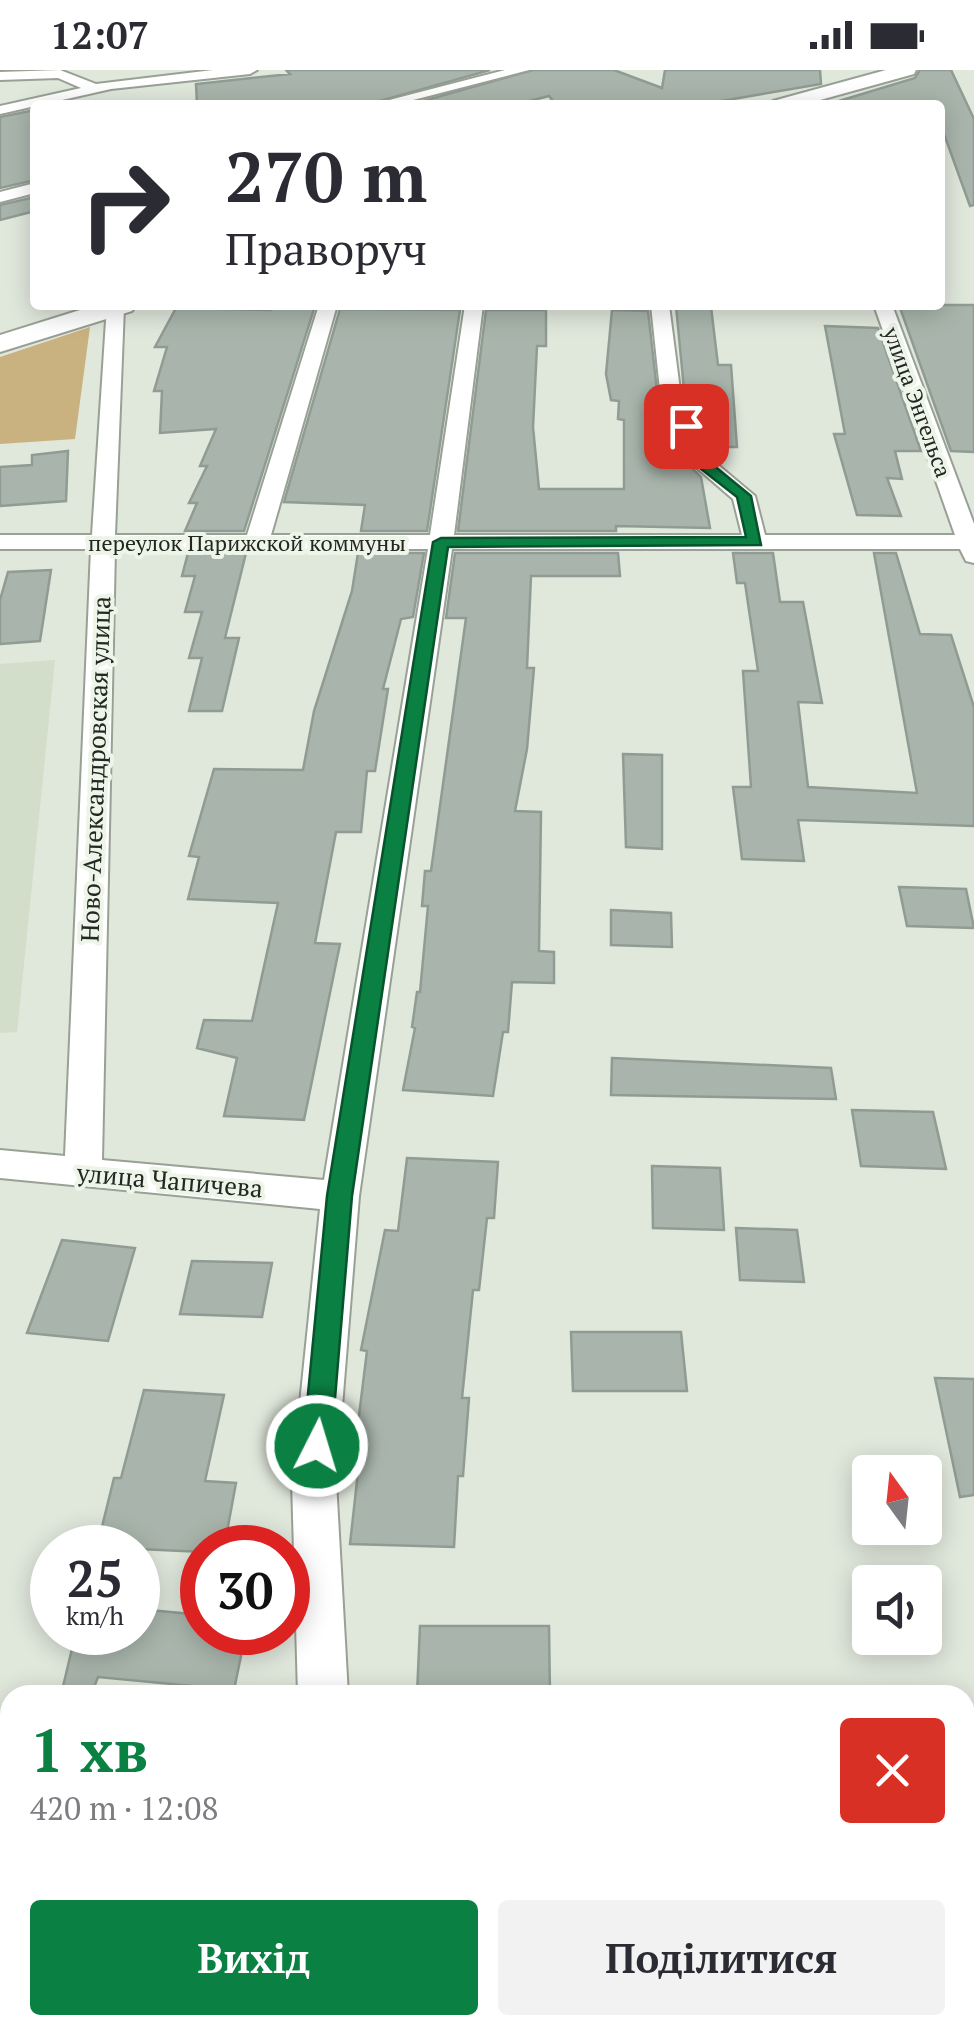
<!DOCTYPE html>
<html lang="uk">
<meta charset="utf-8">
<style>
:root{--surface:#fff;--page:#f2f2f3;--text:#2b2b33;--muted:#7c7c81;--accent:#0b8043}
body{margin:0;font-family:"PT Serif",serif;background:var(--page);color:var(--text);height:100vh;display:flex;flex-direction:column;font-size:38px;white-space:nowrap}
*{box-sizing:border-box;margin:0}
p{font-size:32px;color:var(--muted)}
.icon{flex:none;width:55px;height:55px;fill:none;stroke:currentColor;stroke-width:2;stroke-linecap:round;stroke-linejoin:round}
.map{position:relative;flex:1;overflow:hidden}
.details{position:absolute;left:0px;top:1615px;width:975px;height:350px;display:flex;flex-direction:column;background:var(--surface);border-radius:30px 30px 0 0;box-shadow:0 5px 25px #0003}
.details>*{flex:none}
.top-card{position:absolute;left:30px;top:30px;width:915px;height:210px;border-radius:10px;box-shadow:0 5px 25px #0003;background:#fff;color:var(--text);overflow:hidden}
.needle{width:65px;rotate:345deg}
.tools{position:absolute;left:852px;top:1385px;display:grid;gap:20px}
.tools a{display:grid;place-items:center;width:90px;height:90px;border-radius:10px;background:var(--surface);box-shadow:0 5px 25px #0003;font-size:50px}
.speed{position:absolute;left:30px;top:1455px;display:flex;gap:20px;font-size:50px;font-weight:700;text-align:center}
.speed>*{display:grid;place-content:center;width:130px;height:130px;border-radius:50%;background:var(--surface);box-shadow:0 5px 25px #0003;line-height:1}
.speed small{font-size:25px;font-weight:400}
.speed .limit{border:15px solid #d22;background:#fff;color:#111}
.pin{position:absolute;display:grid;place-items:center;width:85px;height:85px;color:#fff;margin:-42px;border-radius:20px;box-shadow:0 5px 15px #0006}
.me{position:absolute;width:110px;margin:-55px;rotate:5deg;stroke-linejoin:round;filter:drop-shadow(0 0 8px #0008)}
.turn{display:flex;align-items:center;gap:35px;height:210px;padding:0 30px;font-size:45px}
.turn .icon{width:130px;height:130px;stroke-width:2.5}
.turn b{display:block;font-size:70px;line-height:85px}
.round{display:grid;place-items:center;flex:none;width:105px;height:105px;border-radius:10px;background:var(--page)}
.summary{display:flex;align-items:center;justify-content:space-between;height:170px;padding:0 30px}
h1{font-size:60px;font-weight:600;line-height:75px;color:var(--accent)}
.cta{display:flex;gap:20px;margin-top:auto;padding:20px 30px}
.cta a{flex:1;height:115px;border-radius:10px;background:var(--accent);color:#fff;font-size:40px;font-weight:600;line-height:115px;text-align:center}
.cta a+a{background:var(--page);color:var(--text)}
.status{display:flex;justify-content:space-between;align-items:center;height:70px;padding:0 50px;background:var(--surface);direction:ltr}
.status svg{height:28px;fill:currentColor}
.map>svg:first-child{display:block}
.built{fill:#d2ddca}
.green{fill:#c9b27f}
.building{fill:#a9b5ac;stroke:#909c93;stroke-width:2.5}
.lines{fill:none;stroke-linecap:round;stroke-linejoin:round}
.minor-casing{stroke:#99a095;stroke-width:4}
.secondary-casing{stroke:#99a095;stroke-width:4}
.minor{fill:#fff;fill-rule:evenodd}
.secondary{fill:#fff;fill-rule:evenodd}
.route{fill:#0b8043;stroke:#07532c;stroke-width:2.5}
.labels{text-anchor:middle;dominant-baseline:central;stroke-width:8;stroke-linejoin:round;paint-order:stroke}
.far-street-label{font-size:22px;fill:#232621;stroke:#edf4e8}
.street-label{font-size:25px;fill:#232621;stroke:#edf4e8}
</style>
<div class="status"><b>12:07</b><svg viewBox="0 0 49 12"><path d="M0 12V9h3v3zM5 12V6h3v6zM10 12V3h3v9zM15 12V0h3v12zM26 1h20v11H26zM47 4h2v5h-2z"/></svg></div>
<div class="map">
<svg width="974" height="1965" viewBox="0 0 974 1965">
<rect width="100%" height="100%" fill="#e0e7db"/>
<path class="built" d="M55,590L17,962L0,963V594Z"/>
<path class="green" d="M90,257L75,369L0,374V287Z"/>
<path class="building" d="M286,0H490L366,35H197L196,14L290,4Z
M533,0H614L662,18L665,0H820L821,14L698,35H556L549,26L514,35H409Z
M920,0H951L974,49V135L970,136L940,53V35L829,34L915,8Z
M35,40V110L0,118V47Z
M35,127V141L0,150V135Z
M278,235H312L314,239L244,461H185L197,433H189L207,396H200L216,359L160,363L162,321H154L167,277H155L176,238L271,240Z
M899,235H974V382L951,381Z
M676,236L711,237L718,295H731L737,377H710L684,319Z
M340,239L460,240L427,461H361L365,435L284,432Z
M486,240H546V276H537L533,357L539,419H624V350L618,349L619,331L611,330L606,304L612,240L648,241L657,321L687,393L701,407L710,458L616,456V461H458Z
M825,256L878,258L921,381H895L902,409L887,408L901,446L857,445L834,364H845Z
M68,381L66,431L0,436V397L32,395V385Z
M188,483H246L225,568H239L222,641H189L202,588H189L202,542H185L195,506H182Z
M358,483H424L413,547L401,549L383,619H388L375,701H367L361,762H336L315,873L340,874L304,1050L224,1046L237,988L197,978L204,950L252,951L278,833L188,829L199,787L189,786L214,699L303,700L314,641L352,521Z
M455,483H618L620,506H531L527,598H534L527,679L515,741L541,742L539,881L554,882V913L512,912L508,962H503L493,1026L403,1020L415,958L412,957L417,922H420L428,836H422L425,801H431L466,548H446Z
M733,483H773L780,532H803L822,633L798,632L808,717L917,723L874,483H896L920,564L951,565L974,637V756L798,750L804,791L742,789L733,717H751L743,601H758L745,513H737Z
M51,500L40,571L0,574V530L8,502Z
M623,684L662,685V779L626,777Z
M899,817L966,819L974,858L907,856Z
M611,840L671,843L672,877L611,875Z
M612,988L831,998L836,1029L611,1025Z
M852,1040L933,1042L946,1099L861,1096Z
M407,1088L498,1092L494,1148H487L479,1220H473L462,1328H469L463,1406H458L454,1477L350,1474L358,1402H352L367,1281L361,1280L385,1160L398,1161Z
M652,1096L720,1098L724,1160L653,1158Z
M736,1158L797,1160L804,1212L740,1210Z
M62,1170L135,1178L108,1271L27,1263Z
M192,1191L272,1193L262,1247L180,1244Z
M571,1262H681L687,1321H573Z
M935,1308L974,1309V1425L960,1427Z
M144,1320L224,1325L205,1411L236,1413L224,1478H202V1482L97,1477L114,1408H121Z
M138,1539L202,1545V1562H246L234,1620L98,1607L91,1625H61L76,1562H138Z
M420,1556H549L550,1625H417Z"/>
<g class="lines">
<g class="minor-casing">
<path id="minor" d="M60,0L96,14L213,0H257L250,4L111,19L0,44V36L81,18L58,8L0,10V2Z
M505,0H529L394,35H370Z
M35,113V123L0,132V122Z
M107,235L124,237L115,465H247L319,235H337L271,465H430L465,235H483L454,465H742L733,429L690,392L660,320L651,235H669L680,320L711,389L755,426L765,465H955L874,235H892L974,454V493L966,491L960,479H452L359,1126L336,1411L348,1625H298L292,1411L320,1139L0,1108V1080L65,1086L91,479H0V465H92ZM115,479H428L324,1110L102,1090Z
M308,1955H364L365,1965H309Z"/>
</g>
<g class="secondary-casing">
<path id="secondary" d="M886,0H916L914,4L802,35H770L773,31Z
M96,235H136L132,241L0,282V265Z"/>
</g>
<use href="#minor" class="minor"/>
<use href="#secondary" class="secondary"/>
</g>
<path class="route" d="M681,353H690L707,390L751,426L761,475L448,477L352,1126L331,1376L327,1384L317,1388L307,1384L303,1376L327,1126L433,472L441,468L746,467L737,427L696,395Z"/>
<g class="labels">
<g class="far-street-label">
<text transform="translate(918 332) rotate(70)">улица Энгельса</text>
<text x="247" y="472">переулок Парижской коммуны</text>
</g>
<g class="street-label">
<text transform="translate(95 699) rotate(-88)">Ново-Александровская улица</text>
<text transform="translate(170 1110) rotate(5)">улица Чапичева</text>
</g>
</g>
</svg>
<div class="tools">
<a><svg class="needle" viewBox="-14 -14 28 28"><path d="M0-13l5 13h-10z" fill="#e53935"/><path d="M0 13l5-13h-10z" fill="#7c7c81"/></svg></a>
<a><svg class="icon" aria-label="sound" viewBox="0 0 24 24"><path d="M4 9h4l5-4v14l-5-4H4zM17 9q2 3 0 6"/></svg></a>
</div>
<div class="speed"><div>25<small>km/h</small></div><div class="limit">30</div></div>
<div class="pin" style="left:686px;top:356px;background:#d93025"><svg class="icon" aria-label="arrive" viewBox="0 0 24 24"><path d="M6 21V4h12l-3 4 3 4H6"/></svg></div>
<svg class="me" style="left:317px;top:1376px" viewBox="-20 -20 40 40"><circle r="17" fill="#0b8043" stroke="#fff" stroke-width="3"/><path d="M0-11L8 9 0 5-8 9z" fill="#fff"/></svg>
<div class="top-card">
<div class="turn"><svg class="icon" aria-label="right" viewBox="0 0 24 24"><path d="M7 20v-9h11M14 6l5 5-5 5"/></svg><div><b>270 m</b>Праворуч</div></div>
</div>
<section class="details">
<div class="summary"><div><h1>1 хв</h1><p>420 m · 12:08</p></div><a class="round" style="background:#d93025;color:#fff"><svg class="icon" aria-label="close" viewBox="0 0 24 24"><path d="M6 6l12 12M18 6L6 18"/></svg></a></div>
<div class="cta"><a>Вихід</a><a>Поділитися</a></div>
</section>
</div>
